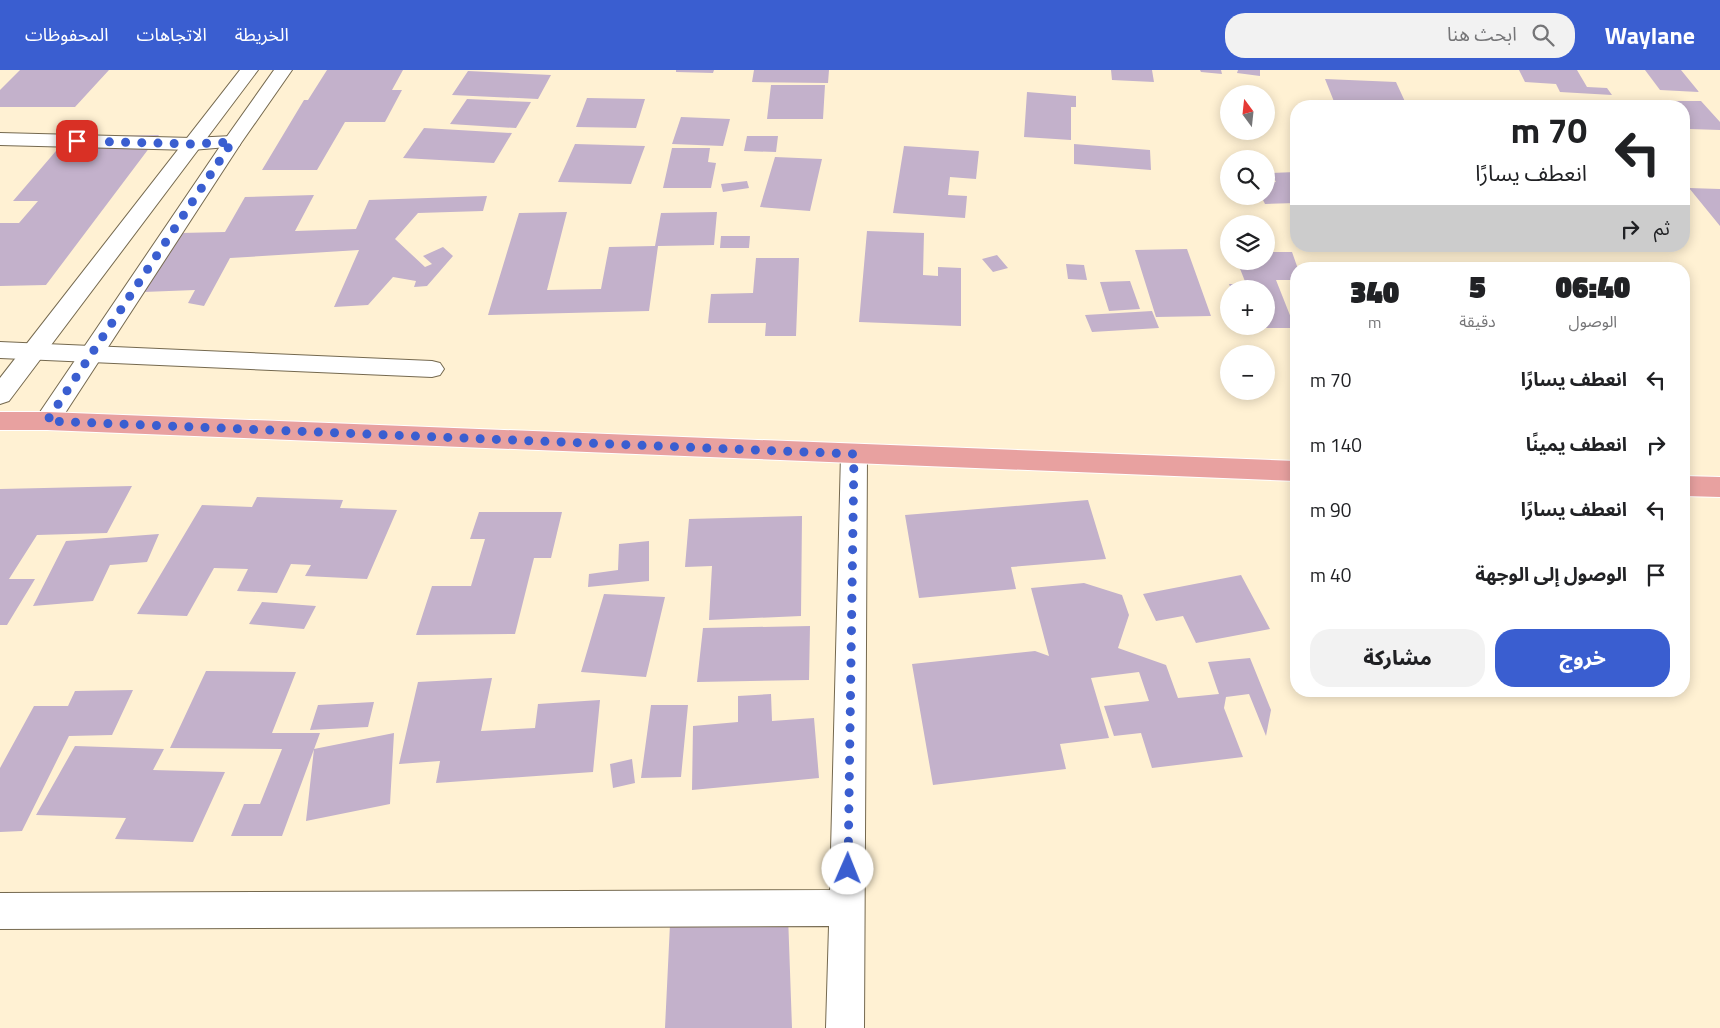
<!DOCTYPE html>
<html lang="ar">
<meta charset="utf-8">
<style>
:root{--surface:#fff;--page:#f2f2f2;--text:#202124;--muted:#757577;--accent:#3a5ed0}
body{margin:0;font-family:"Titillium Web","Noto Sans Arabic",sans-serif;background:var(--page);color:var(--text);direction:rtl;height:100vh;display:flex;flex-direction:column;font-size:19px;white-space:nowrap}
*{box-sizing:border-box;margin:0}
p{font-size:16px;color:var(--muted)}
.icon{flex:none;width:28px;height:28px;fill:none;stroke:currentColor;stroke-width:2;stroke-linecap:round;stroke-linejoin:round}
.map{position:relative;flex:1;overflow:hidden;direction:ltr}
.sheet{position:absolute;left:1290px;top:192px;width:400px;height:435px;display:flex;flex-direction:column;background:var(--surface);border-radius:20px;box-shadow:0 2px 12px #0003;direction:rtl}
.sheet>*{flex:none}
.hud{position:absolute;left:1290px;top:30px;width:400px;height:152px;border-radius:20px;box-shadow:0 2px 12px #0003;direction:rtl;background:#fff;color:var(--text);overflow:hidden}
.needle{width:32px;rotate:345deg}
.fabs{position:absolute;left:1220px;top:15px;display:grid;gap:10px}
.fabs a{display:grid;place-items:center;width:55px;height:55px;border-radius:50%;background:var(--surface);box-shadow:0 2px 12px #0003;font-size:25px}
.pin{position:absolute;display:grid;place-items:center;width:42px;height:42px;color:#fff;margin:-21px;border-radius:10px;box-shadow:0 2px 8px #0006}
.me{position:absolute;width:55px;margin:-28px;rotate:1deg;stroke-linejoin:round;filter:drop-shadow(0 0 4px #0008)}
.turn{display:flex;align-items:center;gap:18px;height:105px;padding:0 20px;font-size:22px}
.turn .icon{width:65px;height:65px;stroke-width:2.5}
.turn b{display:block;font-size:35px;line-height:42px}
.then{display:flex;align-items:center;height:48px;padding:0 20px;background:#0003;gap:10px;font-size:19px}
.eta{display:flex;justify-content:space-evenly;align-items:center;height:85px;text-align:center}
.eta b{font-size:30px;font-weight:800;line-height:35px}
.action{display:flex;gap:10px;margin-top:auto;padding:10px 20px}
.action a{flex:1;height:58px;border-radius:20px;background:var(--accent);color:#fff;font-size:20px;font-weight:800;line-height:58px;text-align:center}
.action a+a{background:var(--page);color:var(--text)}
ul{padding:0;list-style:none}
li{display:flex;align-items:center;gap:15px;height:65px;padding:0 20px}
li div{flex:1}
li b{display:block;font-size:19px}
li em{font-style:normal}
header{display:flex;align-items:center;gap:30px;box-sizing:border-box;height:70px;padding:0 25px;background:var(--accent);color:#fff}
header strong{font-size:24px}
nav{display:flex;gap:28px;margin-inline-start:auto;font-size:18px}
.search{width:350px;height:45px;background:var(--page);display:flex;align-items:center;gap:12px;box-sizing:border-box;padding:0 18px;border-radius:20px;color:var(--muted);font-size:19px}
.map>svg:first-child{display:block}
.building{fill:#c3b1cb}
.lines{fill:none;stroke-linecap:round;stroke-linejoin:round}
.minor-casing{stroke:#75694f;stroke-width:2}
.secondary-casing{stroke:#75694f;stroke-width:2}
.primary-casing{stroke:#fff;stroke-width:2}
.minor{fill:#fff;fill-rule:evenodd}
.secondary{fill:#fff;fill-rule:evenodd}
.primary{fill:#e8a1a0;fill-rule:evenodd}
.route{stroke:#3a5ed0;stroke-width:9;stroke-dasharray:0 16.2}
</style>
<header>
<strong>Waylane</strong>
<div class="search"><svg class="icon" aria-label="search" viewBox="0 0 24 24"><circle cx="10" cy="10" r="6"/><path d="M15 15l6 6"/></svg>ابحث هنا</div>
<nav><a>الخريطة</a><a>الاتجاهات</a><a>المحفوظات</a></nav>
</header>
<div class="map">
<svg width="1720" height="958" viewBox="0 0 1720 958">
<rect width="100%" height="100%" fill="#fff1d3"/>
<path class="building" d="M20,0H109L75,37H0V20Z
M327,0H403L392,20H402L385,52H345L317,100H262L304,30H308Z
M676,0H714L713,3L676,2Z
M754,0H829L828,13L752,12Z
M1111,0H1152L1154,12L1112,10Z
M1200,0H1221L1222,4L1201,2Z
M1238,0H1260V6L1237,3Z
M1519,0H1577L1587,17L1607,18L1612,25L1560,22L1556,14L1525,12Z
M1645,0H1681L1699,22L1660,20Z
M468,1L551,5L538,29L452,25Z
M1325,9L1396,12L1407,36L1335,34Z
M771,15H825L823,49H767Z
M1027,22L1076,26V37H1071V70L1024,67Z
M587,28L645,29L636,58L576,57Z
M467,29L531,32L516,58L450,54Z
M1664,31H1701L1720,52V60L1689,59L1684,53V36H1669Z
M681,47L730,49L723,76L672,74Z
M424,58L512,63L494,93L403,88Z
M159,65L46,215L0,216V153H19L38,131H13L68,67Z
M747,66H778L776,82L744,81Z
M575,74L645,76L631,114L558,112Z
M1074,74L1150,80L1151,100L1074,94Z
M904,76L979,81L976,109L950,107L948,125L967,126L965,148L893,143Z
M672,78H710L708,92L716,93L711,118H663Z
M775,87L822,89L810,141L760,137Z
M1296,102V133L1265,134L1261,126H1266V113L1276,112L1271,103Z
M747,111L749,118L723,122L721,114Z
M1689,118L1720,119V156Z
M314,125L295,161L356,159L369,130L487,126L483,141L418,143L395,169L425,197L432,194L423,186L443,177L453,186L427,216L414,217L416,211L393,207L368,235L334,237L359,180L230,188L204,236L188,233L195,220L143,222L180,163L225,162L245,127Z
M567,142L547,220L601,219L609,177L655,176L661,143L717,142L714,175L658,176L649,241L488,245L519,143Z
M867,161L924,163L923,205L938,206V197L961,198V256L859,252Z
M721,166H750L749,178H720Z
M1187,179L1211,246L1156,247L1135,180Z
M1266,182H1292L1298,199H1296V210H1276L1295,258H1266V219H1231L1229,214H1246L1237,191H1266Z
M997,185L1008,198L993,202L982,189Z
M756,188H799L796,266H765L766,253H708L711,224L753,223Z
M1474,192L1532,196L1533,199H1477Z
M1066,194L1084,195L1087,210L1068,209Z
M1130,211L1140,239L1109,241L1100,212Z
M1152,241L1159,258L1092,262L1085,245Z
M132,416L107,463L37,465L9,509H35L7,555H0V419Z
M257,427L343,430L340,438L397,440L367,509L305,506L311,495L291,494L277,523L237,521L248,499L214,498L187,546L137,544L202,435L252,437Z
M1088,430L1106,489L1011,497L1016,519L919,528L905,445Z
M479,442H562L551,488H534L515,564L416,565L432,516H471L485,469H470Z
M802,446L801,546L709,550L712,496L685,497L689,449Z
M159,464L147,492L110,495L93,531L33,536L66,471Z
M649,471V511L588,517L589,504L618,500L619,474Z
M1241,505L1270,559L1196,573L1183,546L1156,551L1143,524Z
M1084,513L1122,525L1129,545L1118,578L1166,595L1178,628L1219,624L1208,592L1250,588L1271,640L1266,666L1249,624L1226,627L1224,638L1243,687L1152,698L1141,663L1114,666L1104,636L1149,631L1139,602L1091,608L1109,668L1060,674L1066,699L933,715L912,594L1035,581L1049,586L1031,518Z
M604,524L665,527L646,607L581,602Z
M262,532L316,536L304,559L249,554Z
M810,556L809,610L697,612L703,558Z
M206,601L296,602L272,663H320L282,766H231L244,734H260L282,679L170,678Z
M492,608L481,661L535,658L538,634L600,630L593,702L436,713L440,691L399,694L418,612Z
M133,620L112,665L69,666L22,761L0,762V698L34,636H68L75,621Z
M771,624L772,651L814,648L819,708L692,720L693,656L738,652V626Z
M374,632L368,657L310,660L318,635Z
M651,635H688L681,707L641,708Z
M394,663L390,734L306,751L314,679Z
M75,676L164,679L153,700L225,702L193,772L115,769L126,748L36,745Z
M632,689L635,713L613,718L610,694Z
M788,845L792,958H665L670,854Z"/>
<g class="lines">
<g class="minor-casing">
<path id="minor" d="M0,63L192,68L232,66L239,68L241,72L239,76L192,80L0,75Z
M0,272L432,291L440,293L444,299L440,305L432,307L0,288Z
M854,374L863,377L867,384L864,958H826L829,856L0,859V823L830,820L841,384L845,377Z"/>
</g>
<g class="secondary-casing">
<path id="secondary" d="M240,0H258L9,331L0,334V308Z
M274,0H292L241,73L56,357L47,360L38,357L35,351L38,345L223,72Z"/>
</g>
<g class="primary-casing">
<path id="primary" d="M0,342H47L1296,391V411L47,360H0Z
M1684,406L1720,407V427L1684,426Z"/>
</g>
<use href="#minor" class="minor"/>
<use href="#secondary" class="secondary"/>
<use href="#primary" class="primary"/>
</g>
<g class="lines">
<path class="route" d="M77,71L192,74L232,72L47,351L854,384L848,799"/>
</g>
</svg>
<div class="fabs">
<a><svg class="needle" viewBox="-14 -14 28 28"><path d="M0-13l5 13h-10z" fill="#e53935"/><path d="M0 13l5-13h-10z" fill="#757577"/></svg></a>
<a><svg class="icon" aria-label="search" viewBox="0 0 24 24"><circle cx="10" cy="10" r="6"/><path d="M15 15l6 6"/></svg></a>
<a><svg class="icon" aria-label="layers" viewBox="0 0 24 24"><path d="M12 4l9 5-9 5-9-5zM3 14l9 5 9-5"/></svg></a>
<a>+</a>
<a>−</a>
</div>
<div class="pin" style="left:77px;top:71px;background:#d93025"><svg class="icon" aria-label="arrive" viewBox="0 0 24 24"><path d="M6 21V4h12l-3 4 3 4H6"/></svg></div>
<svg class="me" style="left:848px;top:799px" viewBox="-20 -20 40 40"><circle r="19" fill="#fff"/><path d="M0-13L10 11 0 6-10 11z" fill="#3a5ed0"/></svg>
<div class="hud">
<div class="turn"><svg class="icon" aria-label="left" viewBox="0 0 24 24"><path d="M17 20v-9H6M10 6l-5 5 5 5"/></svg><div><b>70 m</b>انعطف يسارًا</div></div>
<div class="then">ثم<svg class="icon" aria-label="right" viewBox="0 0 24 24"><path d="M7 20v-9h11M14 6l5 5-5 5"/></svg></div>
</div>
<section class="sheet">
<div class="eta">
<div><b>06:40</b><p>الوصول</p></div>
<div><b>5</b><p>دقيقة</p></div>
<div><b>340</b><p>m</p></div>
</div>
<ul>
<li><svg class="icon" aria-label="left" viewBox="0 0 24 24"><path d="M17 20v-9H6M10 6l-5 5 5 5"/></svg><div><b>انعطف يسارًا</b></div><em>70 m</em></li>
<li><svg class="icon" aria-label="right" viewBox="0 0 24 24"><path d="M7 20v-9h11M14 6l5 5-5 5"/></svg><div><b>انعطف يمينًا</b></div><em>140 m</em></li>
<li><svg class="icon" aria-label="left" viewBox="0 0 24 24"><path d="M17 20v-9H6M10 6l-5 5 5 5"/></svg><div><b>انعطف يسارًا</b></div><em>90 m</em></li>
<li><svg class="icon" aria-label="arrive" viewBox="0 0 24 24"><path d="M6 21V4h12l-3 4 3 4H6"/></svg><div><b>الوصول إلى الوجهة</b></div><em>40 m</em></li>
</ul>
<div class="action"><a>خروج</a><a>مشاركة</a></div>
</section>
</div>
